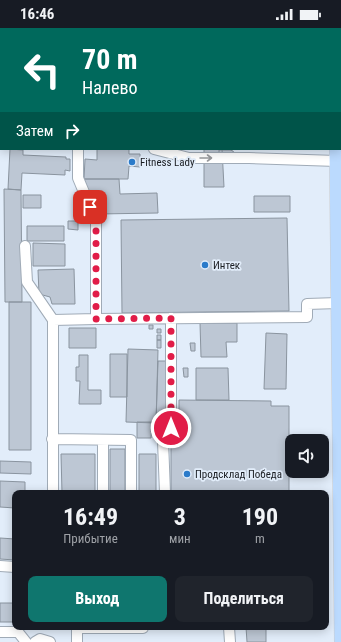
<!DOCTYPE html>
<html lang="ru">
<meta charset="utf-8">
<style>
:root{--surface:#171b24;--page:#20242c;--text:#f1f3f6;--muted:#9ea1a6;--accent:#0f766e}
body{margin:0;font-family:"Roboto Condensed",sans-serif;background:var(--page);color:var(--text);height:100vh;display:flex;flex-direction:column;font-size:15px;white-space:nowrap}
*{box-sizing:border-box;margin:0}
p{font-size:13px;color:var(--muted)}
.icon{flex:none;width:22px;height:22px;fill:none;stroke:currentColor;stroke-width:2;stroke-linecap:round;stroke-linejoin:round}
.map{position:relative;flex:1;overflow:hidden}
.panel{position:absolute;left:12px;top:462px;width:317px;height:140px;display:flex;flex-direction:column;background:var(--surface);border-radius:8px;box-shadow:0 2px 10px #0003}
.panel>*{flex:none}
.guide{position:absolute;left:0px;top:0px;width:341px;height:122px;box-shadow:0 2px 10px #0003;background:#00695c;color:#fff;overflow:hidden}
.tools{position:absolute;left:285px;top:406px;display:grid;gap:8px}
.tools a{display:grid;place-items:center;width:44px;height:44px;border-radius:8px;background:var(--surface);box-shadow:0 2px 10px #0003;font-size:20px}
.pin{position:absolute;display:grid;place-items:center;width:34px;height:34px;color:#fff;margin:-17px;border-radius:8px;box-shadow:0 2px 6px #0006}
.me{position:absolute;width:44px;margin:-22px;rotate:0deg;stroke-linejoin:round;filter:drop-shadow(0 0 3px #0008)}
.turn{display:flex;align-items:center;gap:14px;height:84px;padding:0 16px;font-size:18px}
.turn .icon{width:52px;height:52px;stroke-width:2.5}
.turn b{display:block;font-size:28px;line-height:34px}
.then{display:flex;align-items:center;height:38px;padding:0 16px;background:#0003;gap:8px;font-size:15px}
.eta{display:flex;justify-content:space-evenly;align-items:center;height:68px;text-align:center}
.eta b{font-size:24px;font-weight:700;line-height:28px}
.primary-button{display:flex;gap:8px;margin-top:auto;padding:8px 16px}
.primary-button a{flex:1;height:46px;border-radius:8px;background:var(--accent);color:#fff;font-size:16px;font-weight:700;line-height:46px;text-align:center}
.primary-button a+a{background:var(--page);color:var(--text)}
.status{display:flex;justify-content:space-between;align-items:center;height:28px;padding:0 20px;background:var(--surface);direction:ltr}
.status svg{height:11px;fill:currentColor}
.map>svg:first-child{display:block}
.building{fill:#bdc7d4;stroke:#8a949f}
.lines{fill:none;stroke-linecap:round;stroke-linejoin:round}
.minor-casing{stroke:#a0abb7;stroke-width:12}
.major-casing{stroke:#cdcdce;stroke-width:14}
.minor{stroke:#fff;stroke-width:10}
.major{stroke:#bbdafe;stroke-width:13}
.oneway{stroke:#98999c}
.route{stroke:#e11d48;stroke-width:7;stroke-dasharray:0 12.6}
.poi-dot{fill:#2b7bca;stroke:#e2edfa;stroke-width:1.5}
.labels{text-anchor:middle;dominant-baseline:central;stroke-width:3.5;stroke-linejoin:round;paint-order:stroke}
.poi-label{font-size:11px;fill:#1a1d22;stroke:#e2edfa;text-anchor:start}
</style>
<div class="status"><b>16:46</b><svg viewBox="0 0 49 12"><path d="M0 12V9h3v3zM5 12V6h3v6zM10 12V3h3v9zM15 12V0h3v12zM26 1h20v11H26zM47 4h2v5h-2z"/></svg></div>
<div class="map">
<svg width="341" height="614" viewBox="0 0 341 614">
<rect width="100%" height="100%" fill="#e2edfa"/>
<path class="building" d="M10,121L23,122V127L66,129V131H70V143L65,142V147L22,145L21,162L8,161Z
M97,121H129V126H140V139L129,138L128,151H84L85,131L97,132Z
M204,121H222L224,159H204Z
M219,122H230L233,123L235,127L219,133Z
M84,151H119L120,166L157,165L158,185L98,186Z
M4,161L21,162L22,274H5Z
M23,167H41V180H23Z
M254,168H290V184H254Z
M287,190L289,283L122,285L121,192Z
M68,193H78V202L68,201Z
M27,198H64V213H27Z
M33,215L65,216V238H33Z
M74,241L75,276H52L50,269L39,266L38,242Z
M9,274H31V422H9Z
M200,295H237V314H226L227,329H201Z
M149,297H153V301H149Z
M69,300H96V320H69Z
M157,301H161V305H157Z
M266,305L287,306L286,361H264Z
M157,307H161V312H157Z
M157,312H161V320H157Z
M190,315H195V323H191Z
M128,321L158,322L156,395L126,394Z
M110,326H127V369H110Z
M79,327H88V362H101V376H79L80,353H76V339H79Z
M158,333H167L166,394L157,405L151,404L152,394L156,395Z
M183,340H188V349H184Z
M196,340H228L229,372H196Z
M179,372L271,373V378H289V465H171V411H179Z
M137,394H152L151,410H137Z
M110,421H125V465H110Z
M61,426H95V465H62Z
M139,426H156V465H139Z
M0,433L31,434V446L0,445Z
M0,453L25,454V465H15V480L0,479Z
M0,510L15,511V532L0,531Z
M0,575H15V594H0Z
M246,599H266V614H247Z"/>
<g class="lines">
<g class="minor-casing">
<path id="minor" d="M130,0V1
M78,121V150L96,193V291L307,289V276L338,275
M154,121L189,130H249L337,133
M25,218L27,254L53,292
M52,411L131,412V465
M53,465V292L96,291
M103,465V412
M165,465L163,413L171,401V290
M0,538L15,539
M229,599L230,614
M0,604H18L26,614
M35,614L40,611L50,614
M77,614V600H143"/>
</g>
<g class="major-casing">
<path id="major" d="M335,1V0
M0,31H1
M0,48H1
M336,121L341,614"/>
</g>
<use href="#minor" class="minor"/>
<use href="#major" class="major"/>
</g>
<defs><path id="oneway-shaft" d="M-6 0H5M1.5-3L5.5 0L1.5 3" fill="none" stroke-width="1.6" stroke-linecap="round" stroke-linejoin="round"/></defs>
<use class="oneway" href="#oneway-shaft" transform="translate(206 130)"/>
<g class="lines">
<path class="route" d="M90,179L96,193V291L171,290V400"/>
</g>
<g class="poi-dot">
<circle cx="132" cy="134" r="4"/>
<circle cx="205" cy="237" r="4"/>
<circle cx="187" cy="446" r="4"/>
</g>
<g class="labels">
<g class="poi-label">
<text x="140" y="134">Fitness Lady</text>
<text x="213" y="237">Интек</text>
<text x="195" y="446">Продсклад Победа</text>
</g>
</g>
</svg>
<div class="tools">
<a><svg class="icon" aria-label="sound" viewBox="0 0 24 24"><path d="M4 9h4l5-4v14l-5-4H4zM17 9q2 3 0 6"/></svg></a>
</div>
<div class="pin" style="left:90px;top:179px;background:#d93025"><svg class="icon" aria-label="arrive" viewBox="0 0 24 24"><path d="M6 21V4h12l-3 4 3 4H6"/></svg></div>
<svg class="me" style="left:171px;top:400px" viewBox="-20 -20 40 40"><circle r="17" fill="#e11d48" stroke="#fff" stroke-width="3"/><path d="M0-11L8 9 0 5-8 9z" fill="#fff"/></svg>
<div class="guide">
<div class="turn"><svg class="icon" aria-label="left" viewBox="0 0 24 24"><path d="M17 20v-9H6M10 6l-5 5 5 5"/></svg><div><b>70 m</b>Налево</div></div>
<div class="then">Затем<svg class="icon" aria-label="right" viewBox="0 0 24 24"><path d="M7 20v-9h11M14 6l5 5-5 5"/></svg></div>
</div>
<section class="panel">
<div class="eta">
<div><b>16:49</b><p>Прибытие</p></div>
<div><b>3</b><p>мин</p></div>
<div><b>190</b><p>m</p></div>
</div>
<div class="primary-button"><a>Выход</a><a>Поделиться</a></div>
</section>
</div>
